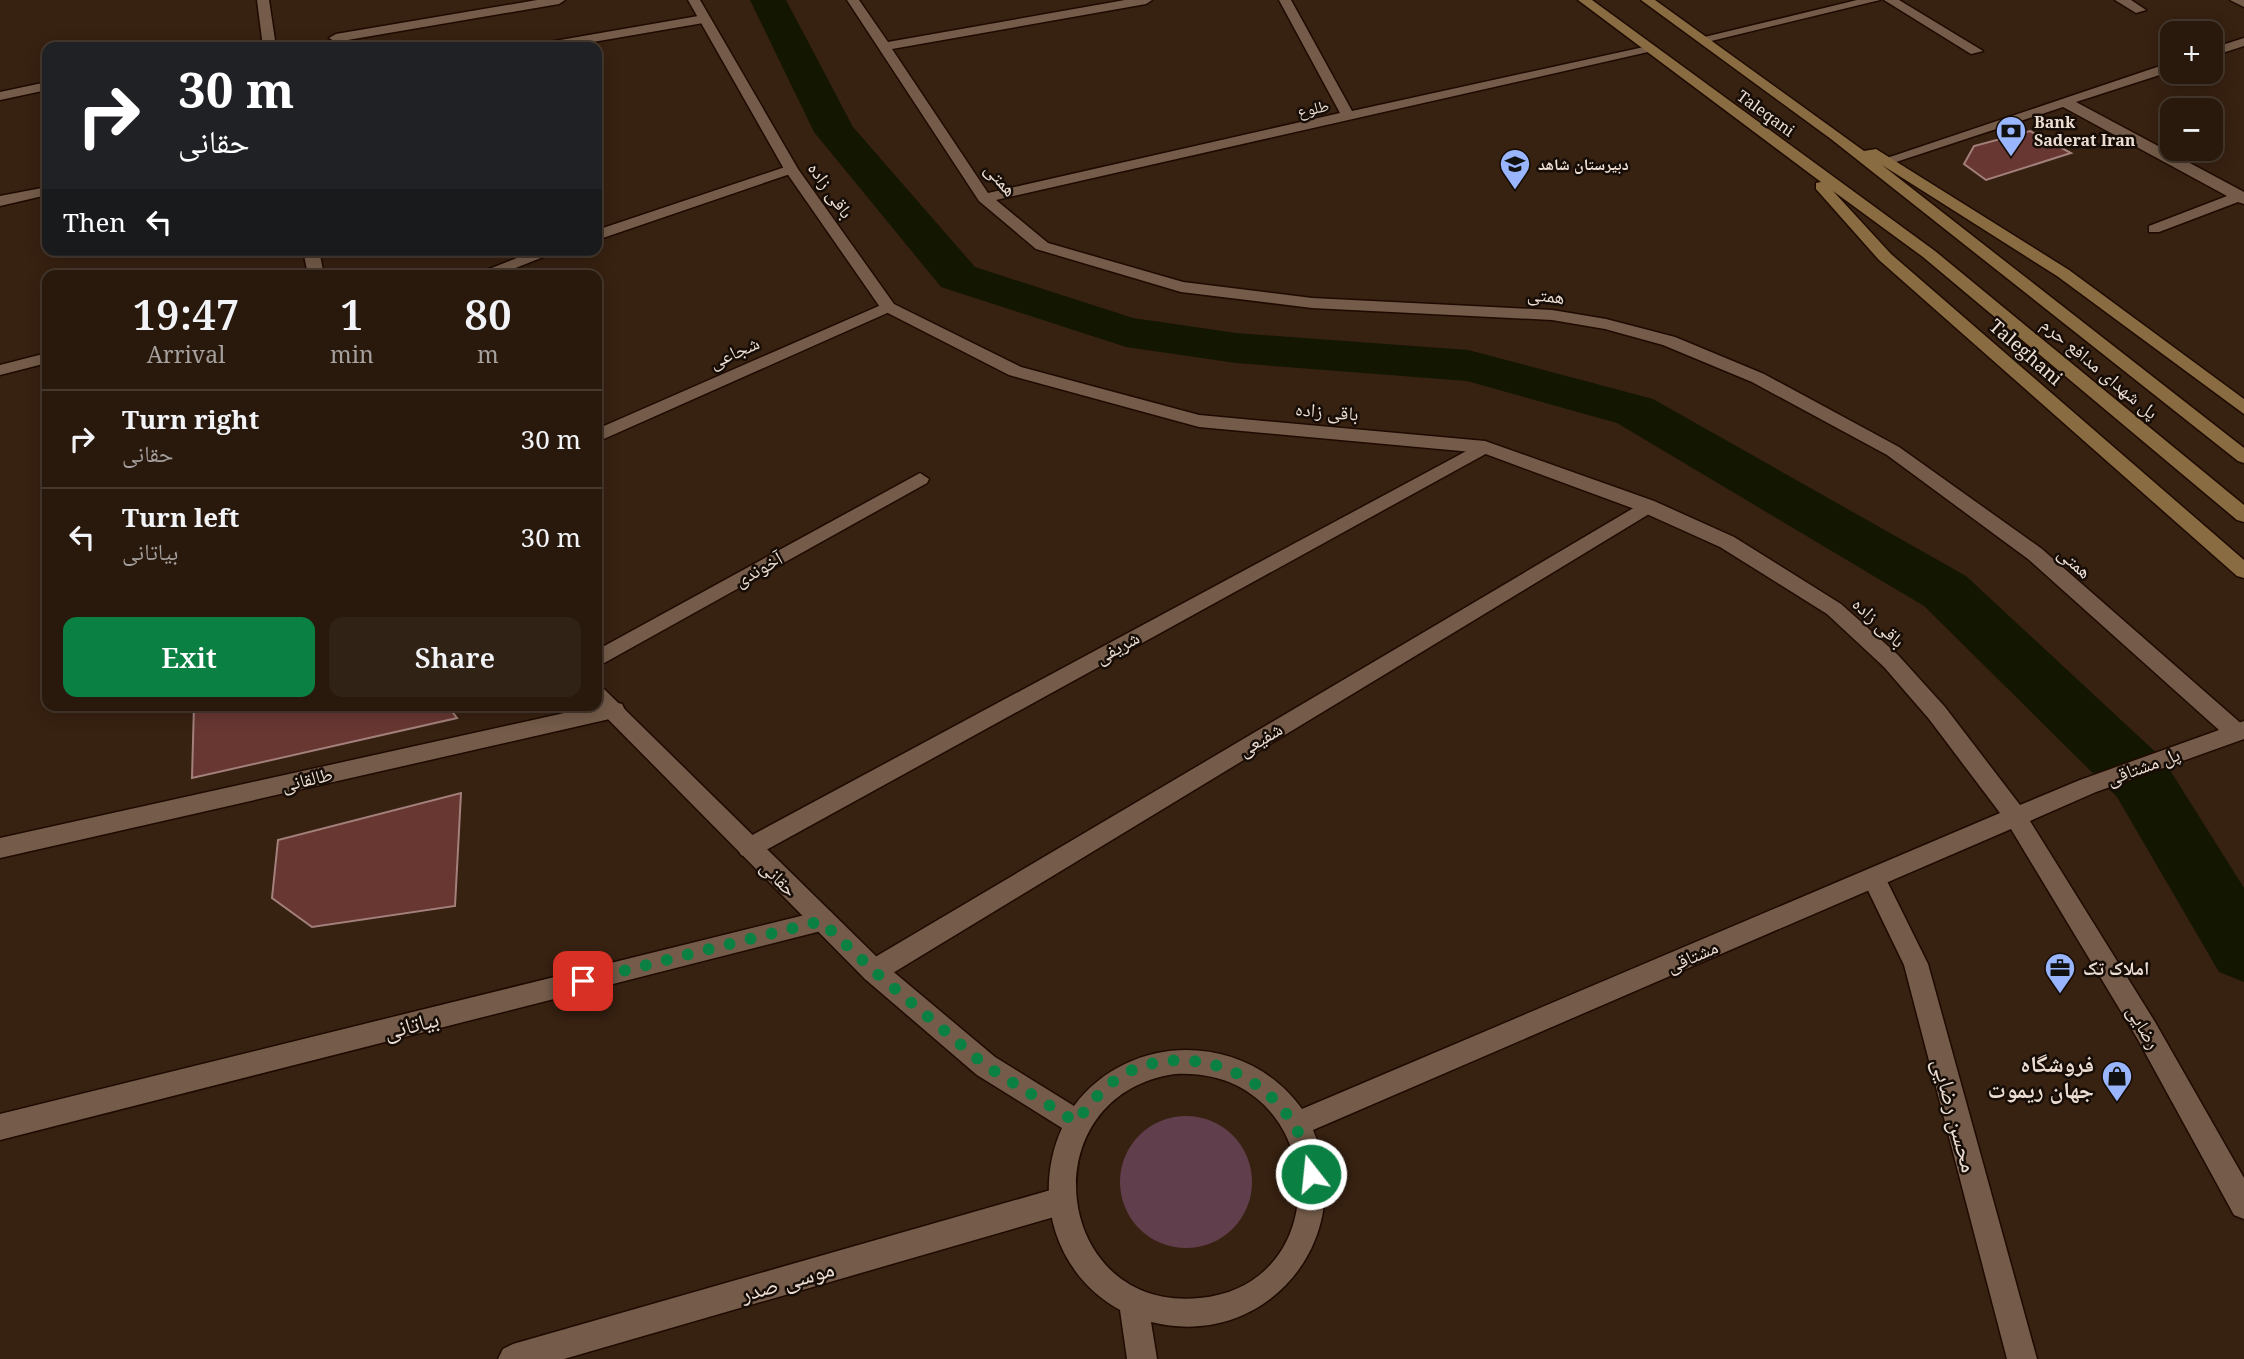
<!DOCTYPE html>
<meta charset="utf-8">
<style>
:root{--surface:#29190d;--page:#312216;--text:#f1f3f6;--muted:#a5a09d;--line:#45382e;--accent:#0b8043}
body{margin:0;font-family:"Noto Serif","Noto Naskh Arabic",serif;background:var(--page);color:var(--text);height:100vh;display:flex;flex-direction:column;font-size:26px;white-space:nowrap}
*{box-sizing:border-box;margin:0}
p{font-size:23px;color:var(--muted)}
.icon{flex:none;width:38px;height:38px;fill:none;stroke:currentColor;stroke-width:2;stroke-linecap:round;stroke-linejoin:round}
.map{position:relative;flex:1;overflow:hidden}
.side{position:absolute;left:42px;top:270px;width:560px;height:441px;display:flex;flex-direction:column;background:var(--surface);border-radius:14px;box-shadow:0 4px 18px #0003,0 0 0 2px var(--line)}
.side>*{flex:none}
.banner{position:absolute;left:42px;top:42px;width:560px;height:214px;border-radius:14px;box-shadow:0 4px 18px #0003,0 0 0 2px var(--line);background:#202124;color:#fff;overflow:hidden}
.tools{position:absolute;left:2160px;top:21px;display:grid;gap:14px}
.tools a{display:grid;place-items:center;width:63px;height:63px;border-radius:14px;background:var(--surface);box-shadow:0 4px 18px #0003,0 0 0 2px var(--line);font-size:35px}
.pin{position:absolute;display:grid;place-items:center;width:60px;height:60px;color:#fff;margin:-30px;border-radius:14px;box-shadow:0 4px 10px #0006}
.me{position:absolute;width:77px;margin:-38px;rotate:344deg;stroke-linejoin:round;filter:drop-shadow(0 0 5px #0008)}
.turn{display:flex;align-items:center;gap:24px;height:147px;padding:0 21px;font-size:32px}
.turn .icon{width:91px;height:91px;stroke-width:2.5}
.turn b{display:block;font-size:49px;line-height:60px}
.then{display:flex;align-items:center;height:66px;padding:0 21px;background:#0003;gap:14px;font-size:26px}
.eta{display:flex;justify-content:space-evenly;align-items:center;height:119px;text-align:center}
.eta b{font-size:42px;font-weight:600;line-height:49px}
.action{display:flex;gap:14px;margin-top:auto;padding:14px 21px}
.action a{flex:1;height:80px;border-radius:14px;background:var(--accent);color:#fff;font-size:28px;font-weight:600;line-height:80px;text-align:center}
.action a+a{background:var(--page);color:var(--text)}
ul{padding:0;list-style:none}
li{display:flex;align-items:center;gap:21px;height:98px;padding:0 21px;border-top:2px solid var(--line)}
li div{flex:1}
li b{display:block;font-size:26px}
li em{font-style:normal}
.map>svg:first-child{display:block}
.green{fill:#613e4b}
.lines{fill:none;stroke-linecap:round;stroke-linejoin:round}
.canal{fill:#131600;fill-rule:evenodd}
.building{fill:#683732;stroke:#a3807c;stroke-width:2}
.minor-casing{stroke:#1e0a00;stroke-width:3}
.tertiary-casing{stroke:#1e0a00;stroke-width:3}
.secondary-casing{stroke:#1e0a00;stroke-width:3}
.minor{fill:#755c4a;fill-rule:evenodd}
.tertiary{fill:#755c4a;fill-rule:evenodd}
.secondary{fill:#896c42;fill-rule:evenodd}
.route{stroke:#0b8043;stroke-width:12;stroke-dasharray:0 21.6}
.labels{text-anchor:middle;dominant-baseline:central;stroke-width:5;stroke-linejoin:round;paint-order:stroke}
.far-street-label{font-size:16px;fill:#ecddd3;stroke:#170d07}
.far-poi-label{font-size:16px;font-weight:bold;fill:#ecddd3;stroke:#170d07;text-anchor:start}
.street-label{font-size:19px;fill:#ecddd3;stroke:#170d07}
.poi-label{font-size:19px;font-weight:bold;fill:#ecddd3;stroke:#170d07;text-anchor:start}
.near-street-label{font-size:23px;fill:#ecddd3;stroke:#170d07}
.near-poi-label{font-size:23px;font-weight:bold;fill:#ecddd3;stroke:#170d07;text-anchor:end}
</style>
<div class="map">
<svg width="2244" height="1359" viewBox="0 0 2244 1359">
<rect width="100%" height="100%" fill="#372111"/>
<path class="green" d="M1120 1182a66 66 0 1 1 132 0a66 66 0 1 1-132 0Z"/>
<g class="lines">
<path class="canal" d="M750,0H786L853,127L975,267L1133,318L1236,333L1468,350L1653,399L1966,576L2163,759L2244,888V982L2219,972L2117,797L1924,606L1617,423L1467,381L1236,363L1126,347L941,287L814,132Z"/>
</g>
<path class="building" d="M2030,131L2071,153L1986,180L1964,164L1974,146Z
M194,705H447L457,718L192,778Z
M461,793L455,906L312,927L272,898L278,840Z"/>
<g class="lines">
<g class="minor-casing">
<path id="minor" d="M537,0H565L559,4L336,42L329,38L336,34Z
M847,0H859L888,42L1125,0H1152L1146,4L892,49L988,193L1340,113L1279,0H1291L1352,111L1653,45V51L1648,52L996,200L1048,243L1183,282L1312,298L1552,310L1606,319L1675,337L1764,374L1899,447L2042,549L2244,726V739H2229L2028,559L1887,455L1752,382L1663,345L1605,329L1552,320L1312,308L1181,292L1036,249L979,201Z
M1857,0H1880L1703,43L1696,39Z
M1884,0H1899L1983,51L1971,54Z
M2115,0H2131L2146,10L2136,13Z
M2230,0H2244V7Z
M704,15L709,16V22L564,47H536L543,43Z
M2244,38V46L2210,57V49Z
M269,39L276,43L274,46L240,47Z
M2172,62V71L2076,102L2244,192V204L2238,202L2159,232H2149V226L2227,196L2063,107L1893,163L1888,164L1881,160Z
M47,82V90L0,100V92Z
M791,165L796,166V172L597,240V230Z
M47,187V195L0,206V196Z
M537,250H561L498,275H474Z
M888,302L896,307L894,310L597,442V429Z
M47,353V363L0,375V365Z
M1485,441L1494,447L1491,451L757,855L749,858L741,855L737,848L741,841Z
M920,473L929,479L927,483L597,667V650Z
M1647,500L1656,506L1654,511L883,979L874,982L865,979L862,971L865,963Z
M614,702L622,704L625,710L622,716L614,718L0,858V838Z
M1874,868L1882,871L1928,964L2037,1359H2007L1904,965L1862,878L1866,871Z
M821,911L829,914L833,921L829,928L821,931L0,1140V1114Z
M1061,1187L1071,1191L1075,1201L1071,1211L1061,1215L564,1359H498L503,1349L513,1344Z"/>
</g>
<g class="tertiary-casing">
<path id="tertiary" d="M257,0H269L276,47H263Z
M688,0H700L798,169L894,304L1021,367L1199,415L1485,441L1654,501L1734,537L1841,604L1898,655L1945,707L2020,805L2080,780L2244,721V739L2096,792L2030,821L2155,1022L2244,1178V1219L2234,1215L2137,1038L2011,829L1313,1130C1359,1239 1266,1351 1151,1322L1157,1359H1127L1120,1310C1054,1274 1032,1194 1062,1128L977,1075L865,979L594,705H597V687L604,689L883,963L995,1057L1074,1106C1131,1030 1247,1032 1302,1109L2000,813L1929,719L1884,667L1827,614L1720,547L1640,511L1483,453L1199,427L1009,375L882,310L784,169ZM1175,1074C1326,1066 1343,1284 1200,1298C1053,1313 1027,1096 1175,1074Z
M303,250H319L324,275H308Z"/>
</g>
<g class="secondary-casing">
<path id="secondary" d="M1578,0H1592L1935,251L2244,505V522L2237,520L1923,257L1833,191L1891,254L2244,560V578L2237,576L1879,260L1816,189V183L1821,182Z
M1641,0H1655L1864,151L1876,149L2069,270L2244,399V414L2057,276L1882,165L2244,448V463L2238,461L1831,139Z"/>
</g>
<use href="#minor" class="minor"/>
<use href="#tertiary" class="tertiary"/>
<use href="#secondary" class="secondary"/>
</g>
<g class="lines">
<path class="route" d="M583,981L821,921L874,971L986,1066L1076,1122C1091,1102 1107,1082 1130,1071C1208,1036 1301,1091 1311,1174"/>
</g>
<defs>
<g id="bank-pin" transform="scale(1.575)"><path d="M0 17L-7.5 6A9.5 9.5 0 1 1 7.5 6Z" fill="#98b5fd" stroke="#170d07"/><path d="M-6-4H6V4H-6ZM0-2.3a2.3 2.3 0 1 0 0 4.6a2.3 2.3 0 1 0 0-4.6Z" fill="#111"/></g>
<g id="school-pin" transform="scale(1.575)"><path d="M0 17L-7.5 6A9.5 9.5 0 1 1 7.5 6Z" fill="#98b5fd" stroke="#170d07"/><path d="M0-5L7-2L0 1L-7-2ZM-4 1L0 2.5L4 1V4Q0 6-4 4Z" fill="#111"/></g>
<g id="office-pin" transform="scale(1.575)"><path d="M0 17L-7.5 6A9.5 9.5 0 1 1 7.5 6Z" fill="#98b5fd" stroke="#170d07"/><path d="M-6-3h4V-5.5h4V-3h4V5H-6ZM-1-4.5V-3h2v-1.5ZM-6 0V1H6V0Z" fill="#111"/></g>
<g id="shop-pin" transform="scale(1.575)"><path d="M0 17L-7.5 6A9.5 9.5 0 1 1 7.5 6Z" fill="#98b5fd" stroke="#170d07"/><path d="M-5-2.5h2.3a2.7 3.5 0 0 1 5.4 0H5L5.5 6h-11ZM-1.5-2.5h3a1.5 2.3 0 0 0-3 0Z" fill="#111"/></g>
</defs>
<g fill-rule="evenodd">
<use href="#bank-pin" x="2011" y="131"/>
<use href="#school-pin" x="1515" y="164"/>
<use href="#office-pin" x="2060" y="968"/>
<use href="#shop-pin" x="2117" y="1076"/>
</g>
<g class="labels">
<g class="far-street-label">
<text transform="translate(1313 108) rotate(-12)">طلوع</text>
<text transform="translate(1766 113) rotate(36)">Taleqani</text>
</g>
<g class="far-poi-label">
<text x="2034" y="122">Bank<tspan x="2034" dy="18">Saderat Iran</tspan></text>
<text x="1538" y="164">دبیرستان شاهد</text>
</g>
<g class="street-label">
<text transform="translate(1001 179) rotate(49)">همتی</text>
<text transform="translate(831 190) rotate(55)">باقی زاده</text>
<text transform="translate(1546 295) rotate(6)">همتی</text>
<text transform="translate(734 352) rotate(-24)">شجاعی</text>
<text transform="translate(2026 352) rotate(41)">Taleghani</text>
<text transform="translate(2100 368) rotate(40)">پل شهدای مدافع حرم</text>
<text transform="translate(1327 411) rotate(5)">باقی زاده</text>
<text transform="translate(2075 562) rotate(42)">همتی</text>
<text transform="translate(758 569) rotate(-29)">آخوندی</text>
<text transform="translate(1879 622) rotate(43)">باقی زاده</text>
<text transform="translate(1117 647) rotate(-29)">شریفی</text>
<text transform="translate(1260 739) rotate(-31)">شفیعی</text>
<text transform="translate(2143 766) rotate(-20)">پل مشتاقی</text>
<text transform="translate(307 779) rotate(-13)">طالقانی</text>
<text transform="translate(779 878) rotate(45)">حقانی</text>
<text transform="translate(1692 956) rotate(-23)">مشتاقی</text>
<text transform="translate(2144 1027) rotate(60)">رضایی</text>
</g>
<g class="poi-label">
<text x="2083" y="968">املاک تک</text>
</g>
<g class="near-street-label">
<text transform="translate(411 1024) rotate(-14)">بیاتانی</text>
<text transform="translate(1956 1115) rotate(75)">محسن رضایی</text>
<text transform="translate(787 1280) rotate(-16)">موسی صدر</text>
</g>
<g class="near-poi-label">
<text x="2094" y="1063">فروشگاه<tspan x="2094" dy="26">جهان ریموت</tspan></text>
</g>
</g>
</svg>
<div class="tools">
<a>+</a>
<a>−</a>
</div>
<div class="pin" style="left:583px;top:981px;background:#d93025"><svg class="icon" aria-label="arrive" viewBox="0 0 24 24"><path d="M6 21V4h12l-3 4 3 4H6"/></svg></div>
<svg class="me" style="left:1311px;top:1174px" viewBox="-20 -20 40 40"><circle r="17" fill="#0b8043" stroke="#fff" stroke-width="3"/><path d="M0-11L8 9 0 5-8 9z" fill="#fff"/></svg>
<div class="banner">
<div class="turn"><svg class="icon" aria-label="right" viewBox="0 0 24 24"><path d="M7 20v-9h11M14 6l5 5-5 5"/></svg><div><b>30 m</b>حقانی</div></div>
<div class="then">Then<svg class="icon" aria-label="left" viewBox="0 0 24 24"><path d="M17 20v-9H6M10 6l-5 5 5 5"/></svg></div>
</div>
<section class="side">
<div class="eta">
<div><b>19:47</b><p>Arrival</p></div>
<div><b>1</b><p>min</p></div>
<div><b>80</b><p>m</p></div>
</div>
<ul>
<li><svg class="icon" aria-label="right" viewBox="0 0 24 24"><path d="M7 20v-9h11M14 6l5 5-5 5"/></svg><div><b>Turn right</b><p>حقانی</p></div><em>30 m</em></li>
<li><svg class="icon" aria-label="left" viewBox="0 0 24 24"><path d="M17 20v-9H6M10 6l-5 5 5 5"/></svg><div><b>Turn left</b><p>بیاتانی</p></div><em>30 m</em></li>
</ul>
<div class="action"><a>Exit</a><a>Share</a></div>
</section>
</div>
